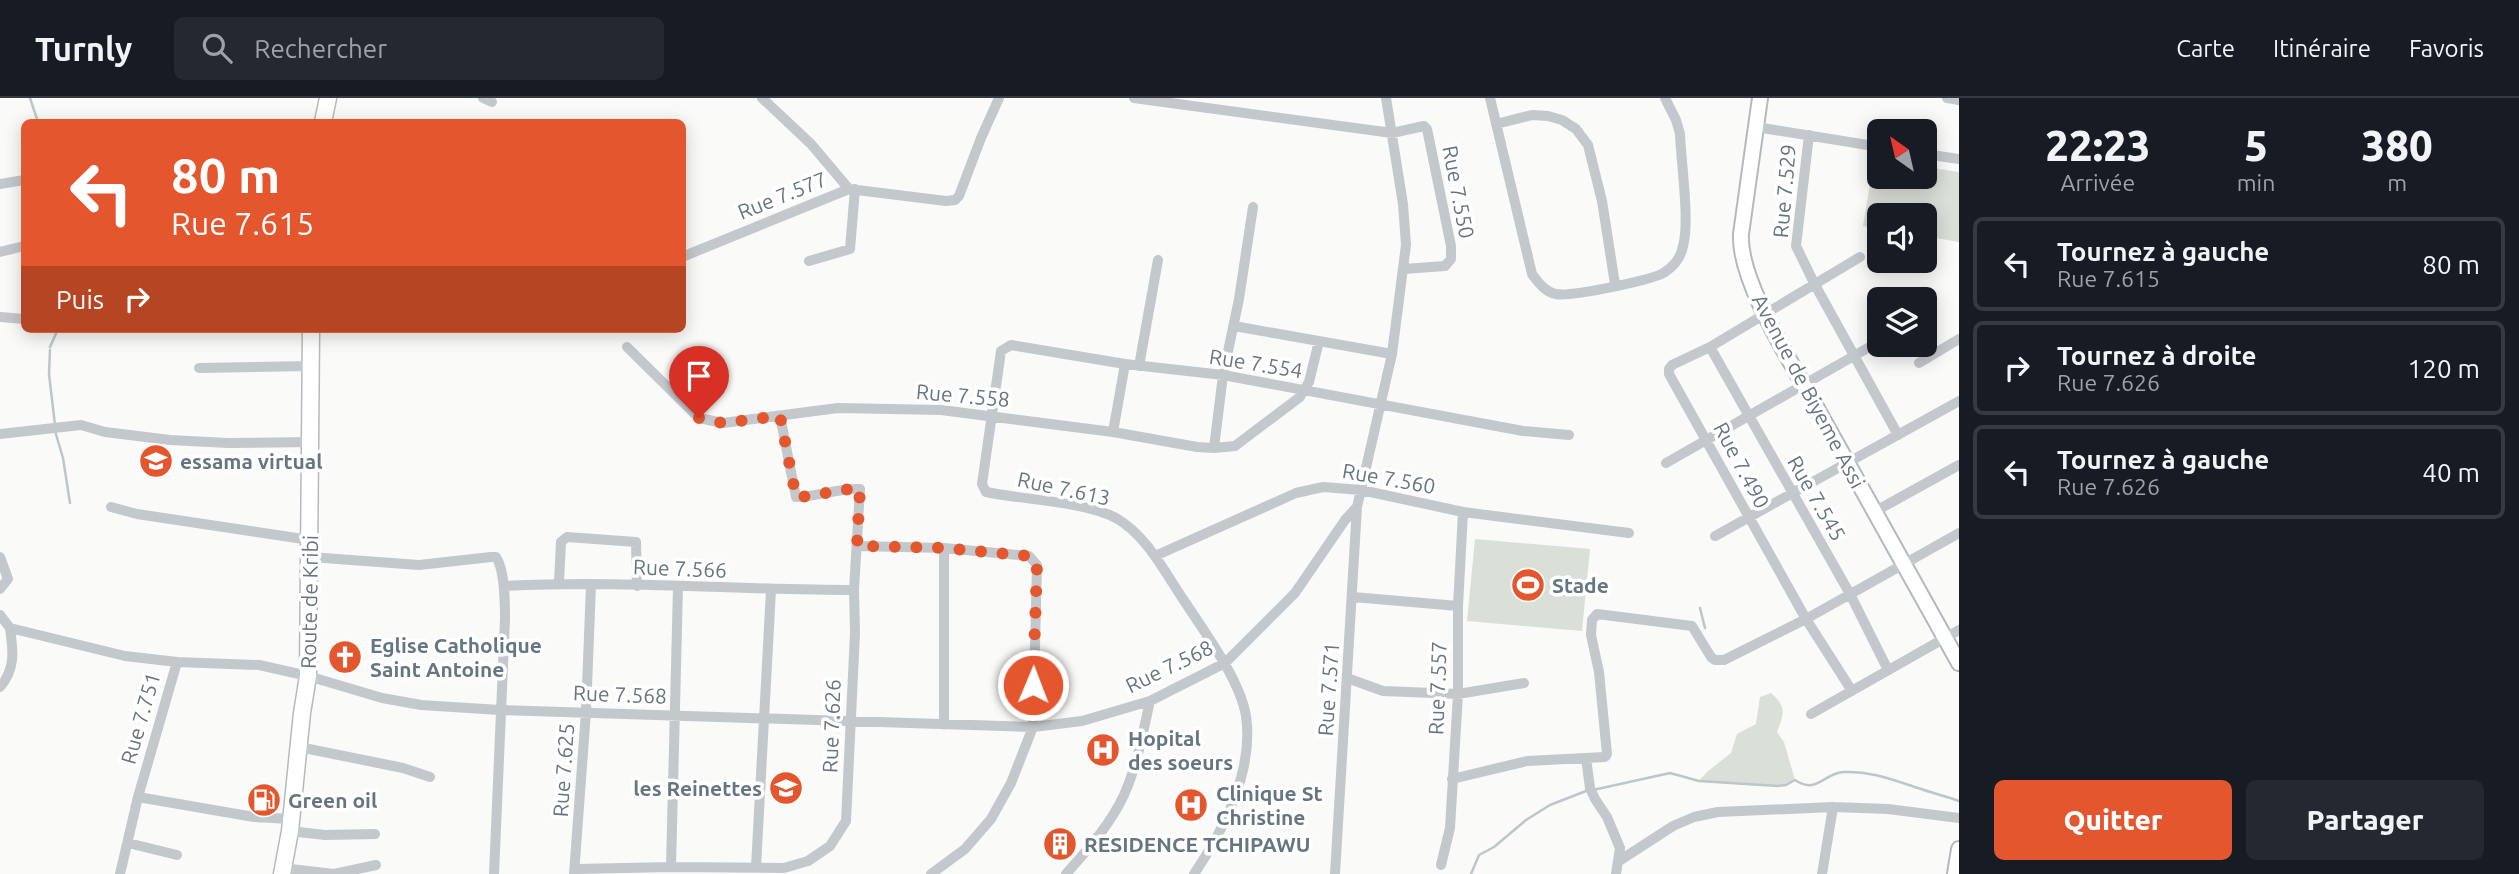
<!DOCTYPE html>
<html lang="fr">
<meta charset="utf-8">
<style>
:root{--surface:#171b24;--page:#242831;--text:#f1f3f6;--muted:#9ea1a6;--line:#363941;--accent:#e4572e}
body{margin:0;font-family:Ubuntu,sans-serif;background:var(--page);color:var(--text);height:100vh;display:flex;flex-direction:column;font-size:26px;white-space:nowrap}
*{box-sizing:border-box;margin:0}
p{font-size:23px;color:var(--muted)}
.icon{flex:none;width:38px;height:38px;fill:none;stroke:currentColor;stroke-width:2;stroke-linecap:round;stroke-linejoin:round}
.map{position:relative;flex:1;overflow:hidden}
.details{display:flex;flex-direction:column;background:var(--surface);width:560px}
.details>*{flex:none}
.hud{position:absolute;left:21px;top:21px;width:665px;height:214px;border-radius:10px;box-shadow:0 4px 18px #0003;background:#e4572e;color:#fff;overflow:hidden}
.needle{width:46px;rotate:326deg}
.buttons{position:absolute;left:1867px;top:21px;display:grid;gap:14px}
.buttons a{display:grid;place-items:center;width:70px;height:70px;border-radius:10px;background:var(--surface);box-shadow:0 4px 18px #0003;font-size:35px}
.pin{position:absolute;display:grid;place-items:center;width:60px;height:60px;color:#fff;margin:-72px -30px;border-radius:50% 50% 50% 0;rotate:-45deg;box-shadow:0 0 7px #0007}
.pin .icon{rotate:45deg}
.me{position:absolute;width:77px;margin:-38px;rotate:1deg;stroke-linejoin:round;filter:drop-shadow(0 0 5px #0008)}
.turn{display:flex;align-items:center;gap:24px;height:147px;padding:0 35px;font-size:32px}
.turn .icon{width:91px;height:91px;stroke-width:2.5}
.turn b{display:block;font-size:49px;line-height:60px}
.then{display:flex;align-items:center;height:66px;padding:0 35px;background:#0003;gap:14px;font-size:26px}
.eta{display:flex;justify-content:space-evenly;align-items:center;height:119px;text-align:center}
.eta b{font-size:42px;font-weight:800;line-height:49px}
.action{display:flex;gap:14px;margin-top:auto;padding:14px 35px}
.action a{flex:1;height:80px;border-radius:10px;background:var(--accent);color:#fff;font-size:28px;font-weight:800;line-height:80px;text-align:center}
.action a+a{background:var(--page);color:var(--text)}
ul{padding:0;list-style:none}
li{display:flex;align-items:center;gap:21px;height:94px;margin:0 14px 10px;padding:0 21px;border:4px solid var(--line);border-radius:10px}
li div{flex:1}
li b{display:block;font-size:26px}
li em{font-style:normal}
header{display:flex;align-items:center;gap:42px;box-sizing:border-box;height:98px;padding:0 35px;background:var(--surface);border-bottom:2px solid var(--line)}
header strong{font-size:33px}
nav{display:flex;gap:38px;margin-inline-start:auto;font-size:24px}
.search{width:490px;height:63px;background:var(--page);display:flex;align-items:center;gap:18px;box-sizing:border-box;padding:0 24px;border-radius:10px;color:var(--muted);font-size:26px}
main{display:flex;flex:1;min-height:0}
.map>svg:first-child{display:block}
.green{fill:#dadfd7}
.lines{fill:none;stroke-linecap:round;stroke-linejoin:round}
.stream{stroke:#bbc7cb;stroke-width:2.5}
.secondary-casing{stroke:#b3babf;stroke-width:18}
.primary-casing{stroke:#b5babe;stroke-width:19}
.street{stroke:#c3c8cc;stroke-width:10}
.secondary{stroke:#fff;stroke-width:14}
.primary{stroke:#fff;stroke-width:16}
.route{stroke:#e4572e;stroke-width:12;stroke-dasharray:0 21.6}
.labels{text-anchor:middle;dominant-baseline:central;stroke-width:7;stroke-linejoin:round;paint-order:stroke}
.street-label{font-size:21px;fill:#657683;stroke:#fff}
.poi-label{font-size:21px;font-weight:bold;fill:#657683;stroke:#fff;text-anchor:start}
</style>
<header>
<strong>Turnly</strong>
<div class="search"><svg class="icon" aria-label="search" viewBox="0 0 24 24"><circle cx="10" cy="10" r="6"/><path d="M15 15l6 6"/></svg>Rechercher</div>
<nav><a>Carte</a><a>Itinéraire</a><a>Favoris</a></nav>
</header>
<main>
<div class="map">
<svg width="1959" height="776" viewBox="0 0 1959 776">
<rect width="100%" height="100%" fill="#fafaf8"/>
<path class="green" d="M1874,62H1879L1880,79H1925V69L1959,74V144L1925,138V117H1880L1879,131L1863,128Z
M1475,441L1590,451L1582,533L1467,523Z
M1771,595C1787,609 1784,616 1777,634L1784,644L1795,682L1786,687L1778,688L1699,683L1707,674L1731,655L1737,636L1756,626L1760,599Z"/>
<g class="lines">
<path class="stream" d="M30,0L38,24
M50,249L58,231
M50,252L49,276L55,327
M55,333L63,360L70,405
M1700,510L1705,530
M1593,692L1670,675L1699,683L1778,688L1786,687L1795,682C1817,697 1823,675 1844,674C1871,673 1893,682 1918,690C1932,695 1945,698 1959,703
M1471,776L1479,757L1494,749L1526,722L1550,707L1586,693"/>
<g class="secondary-casing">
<path id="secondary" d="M1760,0L1741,136C1738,184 1795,270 1819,314C1865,398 1913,481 1959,565
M1955,776L1959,751"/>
</g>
<g class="primary-casing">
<path id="primary" d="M323,24L328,0
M282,776L290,733L302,615L308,578L311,231"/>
</g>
<path class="street" d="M483,0L492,4
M762,0L811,46L849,91
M1134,0L1392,35L1424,28L1427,31L1451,148V161L1445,168L1404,171
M1490,0L1532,176C1538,184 1545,194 1556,196C1570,199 1654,182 1665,174C1674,168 1681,159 1683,148C1690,124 1681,64 1680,36L1676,22L1665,0
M1947,0L1959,2
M1496,26L1532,17L1548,18L1562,22L1576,31L1588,47L1602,103L1615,186
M1756,29L1880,49
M1809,37L1796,148L1814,185L1898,337
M1925,56L1959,61
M0,86L24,82
M0,154L24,148
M682,159L849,91L946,103L955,102L959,98L981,40L999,0
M1860,159L1710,249L1672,267L1669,271V276L1806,521L1959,435
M809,163L850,151L855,91
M0,219L24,221
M1234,228L1392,256
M627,249L699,320L723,325L838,310L941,312L1113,334L1197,349L1214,350L1235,348L1300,299L1309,284L1319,243
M1710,249L1850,496L1888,572
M1919,265L1959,241
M1139,268L1158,162
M199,270L310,268
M1113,334L1125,266
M0,336L81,327L105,334L170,342L228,345L311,344
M1214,350L1223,277L1239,201L1253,109
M1666,365L1880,243
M111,409L137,416L310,442
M1874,414L1959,367
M1715,438L1959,303
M857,448L944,450L1029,458L1037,467L1033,629L1011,685L991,721L965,751L931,776
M1155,458L1296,395L1323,389L1361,392L1463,414L1629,435
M0,459L8,481L0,491
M310,459L419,467L491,459H496C505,472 505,504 505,521L494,776
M559,484L561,444L567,439L636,444L637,488
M505,488C621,482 738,492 854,492
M1353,499L1458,508
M0,517L10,530
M1347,580L1383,593L1458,596L1524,585
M0,589C16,571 13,552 10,530L125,558L177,564
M1811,616L1959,532
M944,627V450
M299,649L403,670L430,679
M1586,660L1590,690L1595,701L1607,719L1620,750L1616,776
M1452,681L1527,663L1605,659L1607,656L1599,574L1591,537L1592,522L1597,516L1692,528L1711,559L1715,562H1724L1806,521L1852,593
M138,699L254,719L290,721
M290,733L325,737L375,736
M128,745L177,757
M1619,763L1673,728L1694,719L1718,714L1833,709L1888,711L1959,720
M1441,767L1450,730L1458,596V508L1463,414
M671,769L678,489
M756,769L771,492
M282,770L334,776L376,767
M576,771L671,769L784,770L808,763L830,748L846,723L855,535L854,492L860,391C836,390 819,399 796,399L780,318
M120,776L138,699L177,564L259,567L308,578L382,600L421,607L500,612L1033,629L1082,623L1150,603L1225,565L1295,495L1345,422L1357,409L1392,256L1406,147L1403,106L1386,0
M574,776L586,614L591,487
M1066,776C1088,751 1110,727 1124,697C1137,668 1143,634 1150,603
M1194,776C1224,732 1254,672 1246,618C1240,581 1203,532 1183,501C1164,473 1146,437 1116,420C1084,403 1023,402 986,394L982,386L1001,253L1011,247L1125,266L1223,277L1523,333L1569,337
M1335,776L1357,409
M1822,776L1833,709"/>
<use href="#secondary" class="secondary"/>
<use href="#primary" class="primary"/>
</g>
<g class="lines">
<path class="route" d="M699,320L723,325L780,318L796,399C819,399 837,390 860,391L857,448L944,450L1029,458L1037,467L1033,587"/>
</g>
<defs>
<g id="school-disc" transform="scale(1.75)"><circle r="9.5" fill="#e4572e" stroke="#fff"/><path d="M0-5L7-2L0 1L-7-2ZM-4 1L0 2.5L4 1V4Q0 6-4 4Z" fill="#fff"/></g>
<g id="stadium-disc" transform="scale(1.75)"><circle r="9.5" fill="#e4572e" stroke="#fff"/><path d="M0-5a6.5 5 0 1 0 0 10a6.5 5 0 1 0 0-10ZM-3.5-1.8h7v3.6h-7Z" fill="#fff"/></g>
<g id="church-disc" transform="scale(1.75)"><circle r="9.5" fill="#e4572e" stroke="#fff"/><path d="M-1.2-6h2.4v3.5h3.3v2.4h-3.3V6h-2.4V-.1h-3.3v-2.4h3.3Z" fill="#fff"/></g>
<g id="hospital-disc" transform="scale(1.75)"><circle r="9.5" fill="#e4572e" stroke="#fff"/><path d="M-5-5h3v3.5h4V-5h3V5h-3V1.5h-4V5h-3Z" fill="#fff"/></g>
<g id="fuel-disc" transform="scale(1.75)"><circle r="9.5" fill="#e4572e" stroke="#fff"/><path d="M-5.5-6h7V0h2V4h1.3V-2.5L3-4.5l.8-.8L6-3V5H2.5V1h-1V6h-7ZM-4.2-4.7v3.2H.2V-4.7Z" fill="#fff"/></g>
<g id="building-disc" transform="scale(1.75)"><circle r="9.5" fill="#e4572e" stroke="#fff"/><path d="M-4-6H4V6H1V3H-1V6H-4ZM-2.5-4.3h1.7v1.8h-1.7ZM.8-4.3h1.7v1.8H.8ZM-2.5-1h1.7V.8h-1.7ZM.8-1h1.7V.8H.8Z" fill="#fff"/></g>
</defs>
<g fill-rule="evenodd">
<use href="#school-disc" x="156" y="363"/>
<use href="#stadium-disc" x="1528" y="487"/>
<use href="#church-disc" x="345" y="559"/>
<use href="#hospital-disc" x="1103" y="652"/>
<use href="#school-disc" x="786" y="690"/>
<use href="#fuel-disc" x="264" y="702"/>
<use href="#hospital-disc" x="1191" y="707"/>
<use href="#building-disc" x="1060" y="746"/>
</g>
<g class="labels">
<g class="street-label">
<text transform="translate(1784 93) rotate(-85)">Rue 7.529</text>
<text transform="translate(1459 94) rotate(79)">Rue 7.550</text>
<text transform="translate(782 97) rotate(-22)">Rue 7.577</text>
<text transform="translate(1256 265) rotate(9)">Rue 7.554</text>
<text transform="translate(1809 293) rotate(62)">Avenue de Biyeme Assi</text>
<text transform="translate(963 297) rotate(5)">Rue 7.558</text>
<text transform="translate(1742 367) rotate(62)">Rue 7.490</text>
<text transform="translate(1389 380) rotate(10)">Rue 7.560</text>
<text transform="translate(1064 390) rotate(12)">Rue 7.613</text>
<text transform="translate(1817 400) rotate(60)">Rue 7.545</text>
<text transform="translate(680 470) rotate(2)">Rue 7.566</text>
<text transform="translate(309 504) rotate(-89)">Route de Kribi</text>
<text transform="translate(1169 568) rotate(-26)">Rue 7.568</text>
<text transform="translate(1437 590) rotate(-88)">Rue 7.557</text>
<text transform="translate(1328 591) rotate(-86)">Rue 7.571</text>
<text transform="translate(620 596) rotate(2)">Rue 7.568</text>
<text transform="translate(140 620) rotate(-74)">Rue 7.751</text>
<text transform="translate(831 628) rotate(-88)">Rue 7.626</text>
<text transform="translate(563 672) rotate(-86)">Rue 7.625</text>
</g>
<g class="poi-label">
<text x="180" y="363">essama virtual</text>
<text x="1552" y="487">Stade</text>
<text x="370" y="547">Eglise Catholique<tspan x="370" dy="24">Saint Antoine</tspan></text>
<text x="1128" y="640">Hopital<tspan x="1128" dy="24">des soeurs</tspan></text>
<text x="762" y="690" text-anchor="end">les Reinettes</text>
<text x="1216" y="695">Clinique St<tspan x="1216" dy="24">Christine</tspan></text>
<text x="288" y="702">Green oil</text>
<text x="1084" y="746">RESIDENCE TCHIPAWU</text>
</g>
</g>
</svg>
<div class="buttons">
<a><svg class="needle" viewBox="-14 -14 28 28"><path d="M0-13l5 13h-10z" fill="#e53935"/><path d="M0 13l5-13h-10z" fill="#9ea1a6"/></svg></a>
<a><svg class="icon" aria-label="sound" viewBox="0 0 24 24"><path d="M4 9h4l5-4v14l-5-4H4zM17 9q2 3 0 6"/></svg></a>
<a><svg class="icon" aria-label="layers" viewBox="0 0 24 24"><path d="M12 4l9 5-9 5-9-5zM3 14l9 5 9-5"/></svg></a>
</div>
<div class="pin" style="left:699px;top:320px;background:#d93025"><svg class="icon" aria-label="arrive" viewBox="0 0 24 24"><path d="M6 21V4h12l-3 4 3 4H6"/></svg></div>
<svg class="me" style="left:1033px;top:587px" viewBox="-20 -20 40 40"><circle r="17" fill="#e4572e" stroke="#fff" stroke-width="3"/><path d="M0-11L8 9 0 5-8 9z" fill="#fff"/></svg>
<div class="hud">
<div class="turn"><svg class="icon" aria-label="left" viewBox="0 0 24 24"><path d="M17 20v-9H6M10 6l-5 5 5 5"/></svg><div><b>80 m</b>Rue 7.615</div></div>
<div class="then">Puis<svg class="icon" aria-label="right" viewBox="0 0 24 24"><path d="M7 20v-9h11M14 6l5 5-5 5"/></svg></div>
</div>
</div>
<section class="details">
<div class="eta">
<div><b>22:23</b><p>Arrivée</p></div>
<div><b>5</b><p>min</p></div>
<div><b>380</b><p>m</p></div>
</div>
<ul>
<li><svg class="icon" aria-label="left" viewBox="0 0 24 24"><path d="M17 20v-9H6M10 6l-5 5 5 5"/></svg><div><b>Tournez à gauche</b><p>Rue 7.615</p></div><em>80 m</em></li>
<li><svg class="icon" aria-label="right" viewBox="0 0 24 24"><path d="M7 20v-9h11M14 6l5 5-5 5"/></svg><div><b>Tournez à droite</b><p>Rue 7.626</p></div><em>120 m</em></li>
<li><svg class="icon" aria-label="left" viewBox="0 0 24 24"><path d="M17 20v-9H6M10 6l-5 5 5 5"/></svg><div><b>Tournez à gauche</b><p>Rue 7.626</p></div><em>40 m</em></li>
</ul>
<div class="action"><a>Quitter</a><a>Partager</a></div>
</section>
</main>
